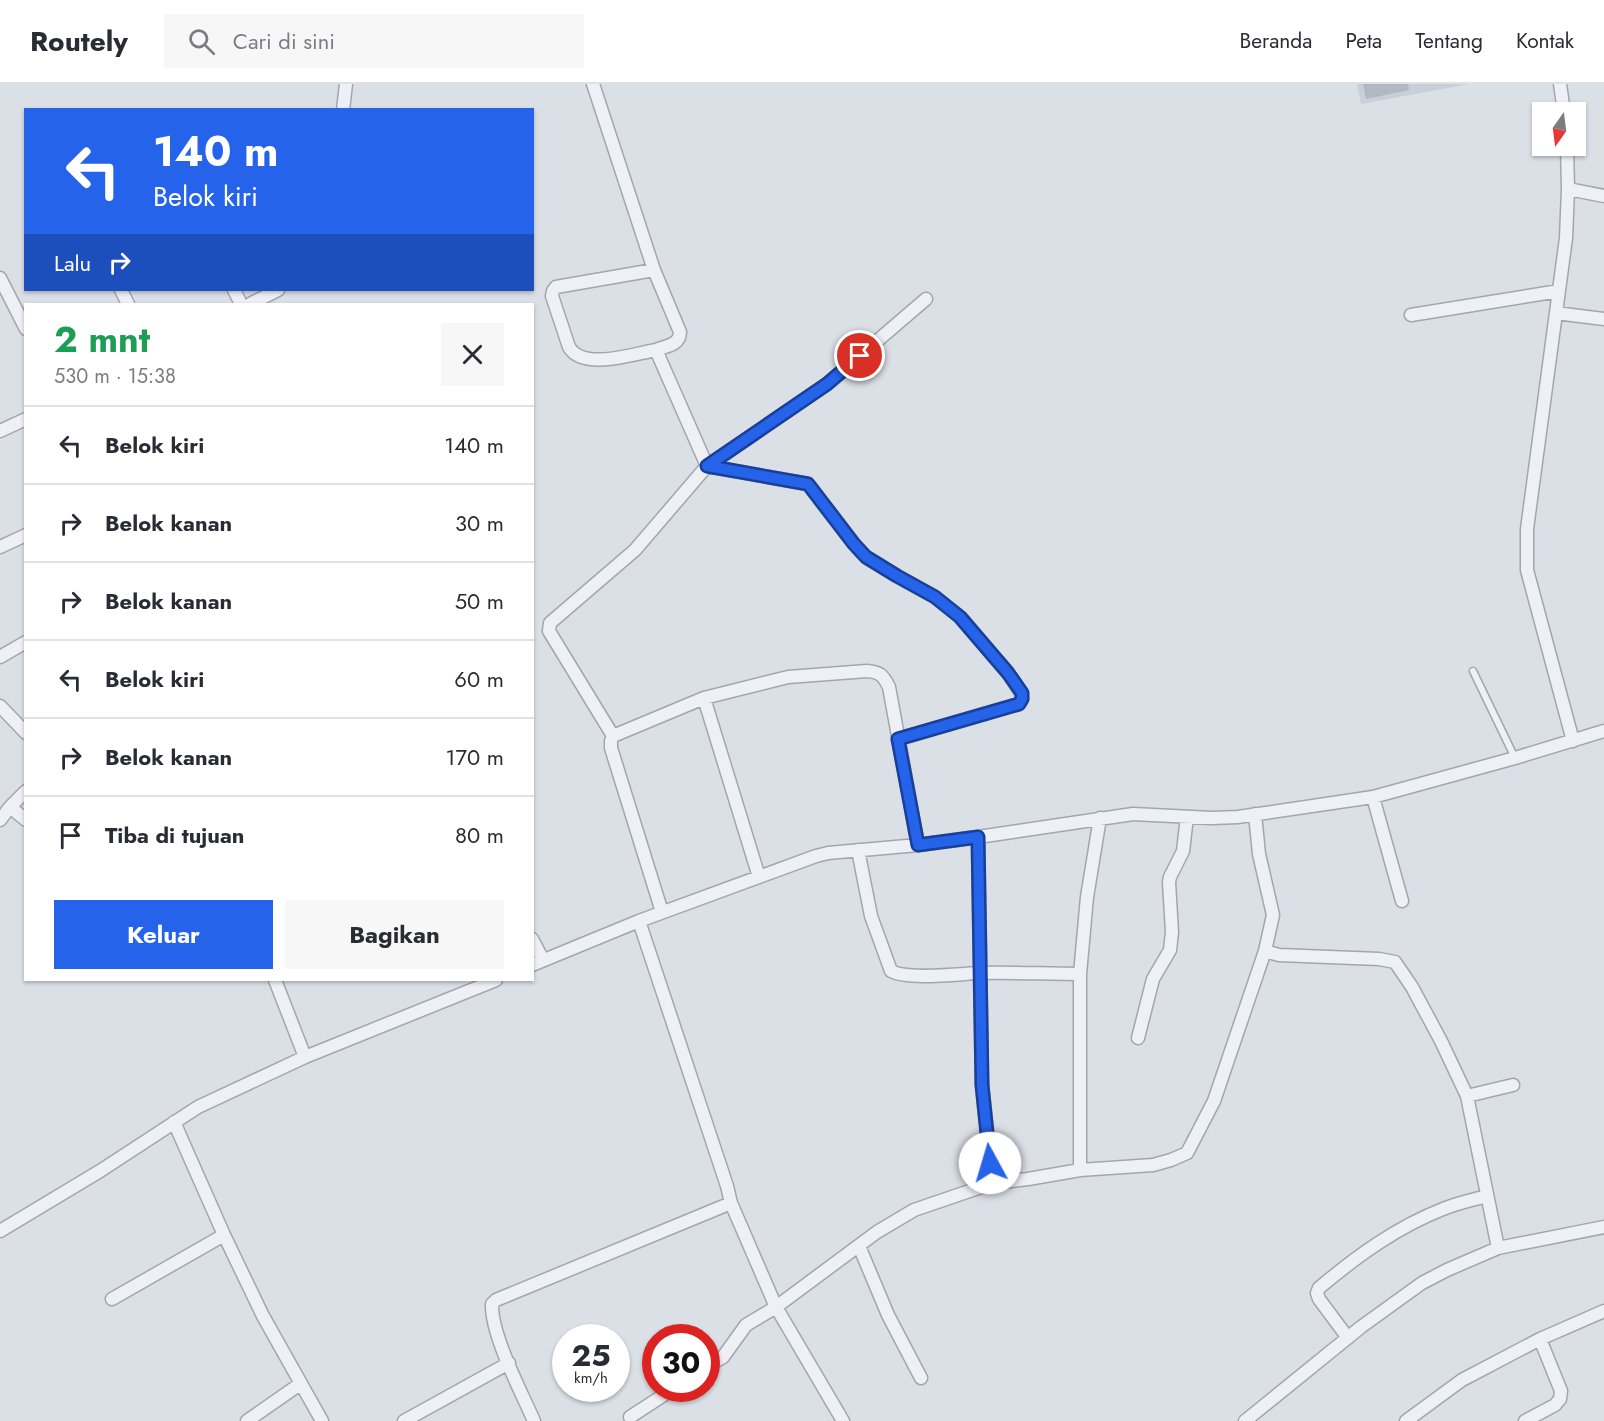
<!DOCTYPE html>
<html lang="id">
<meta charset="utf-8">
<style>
:root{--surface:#fff;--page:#f7f7f7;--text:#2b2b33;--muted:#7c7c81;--line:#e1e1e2;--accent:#2563eb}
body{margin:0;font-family:Jost,sans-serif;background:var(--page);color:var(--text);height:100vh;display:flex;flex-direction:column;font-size:22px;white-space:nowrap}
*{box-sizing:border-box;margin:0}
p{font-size:20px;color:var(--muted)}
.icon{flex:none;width:33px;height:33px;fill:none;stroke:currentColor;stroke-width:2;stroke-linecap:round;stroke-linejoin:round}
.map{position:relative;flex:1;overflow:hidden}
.side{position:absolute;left:24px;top:219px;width:510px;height:678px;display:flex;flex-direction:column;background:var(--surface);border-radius:0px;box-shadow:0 2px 4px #0004}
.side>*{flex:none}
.guide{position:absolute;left:24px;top:24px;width:510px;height:183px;border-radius:0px;box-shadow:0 2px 4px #0004;background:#2563eb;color:#fff;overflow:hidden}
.needle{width:39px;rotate:194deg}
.buttons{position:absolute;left:1532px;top:18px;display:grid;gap:12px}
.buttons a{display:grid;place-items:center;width:54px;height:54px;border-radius:0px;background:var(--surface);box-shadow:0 2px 4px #0004;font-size:30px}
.speed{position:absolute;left:552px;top:1240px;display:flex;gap:12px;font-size:30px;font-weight:700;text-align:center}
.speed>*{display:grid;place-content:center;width:78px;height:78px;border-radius:50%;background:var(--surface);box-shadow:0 2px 4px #0004;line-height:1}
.speed small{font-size:15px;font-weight:400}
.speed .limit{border:9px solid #d22;background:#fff;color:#111}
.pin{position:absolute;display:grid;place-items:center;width:51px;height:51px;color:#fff;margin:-26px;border:3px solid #fff;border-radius:50%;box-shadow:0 2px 6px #0007}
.me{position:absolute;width:66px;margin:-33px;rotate:354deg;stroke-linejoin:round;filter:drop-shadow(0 0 4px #0008)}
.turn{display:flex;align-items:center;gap:21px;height:126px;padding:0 30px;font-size:27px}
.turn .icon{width:78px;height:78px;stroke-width:2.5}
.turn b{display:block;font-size:42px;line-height:51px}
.then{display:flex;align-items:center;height:57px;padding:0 30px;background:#0003;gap:12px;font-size:22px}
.round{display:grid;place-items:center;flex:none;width:63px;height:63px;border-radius:0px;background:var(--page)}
.headline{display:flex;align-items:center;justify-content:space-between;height:102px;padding:0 30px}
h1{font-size:36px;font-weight:700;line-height:45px;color:#1e9e55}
.cta{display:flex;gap:12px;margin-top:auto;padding:12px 30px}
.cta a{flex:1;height:69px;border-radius:0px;background:var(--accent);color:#fff;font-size:24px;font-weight:700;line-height:69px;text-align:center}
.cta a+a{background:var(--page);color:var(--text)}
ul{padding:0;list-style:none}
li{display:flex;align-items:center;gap:18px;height:78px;padding:0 30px;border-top:2px solid var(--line)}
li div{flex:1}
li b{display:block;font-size:22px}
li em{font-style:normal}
header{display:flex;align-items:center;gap:36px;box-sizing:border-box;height:84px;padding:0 30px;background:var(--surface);border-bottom:2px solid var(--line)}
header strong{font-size:28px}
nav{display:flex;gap:33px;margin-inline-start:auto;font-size:21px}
.search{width:420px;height:54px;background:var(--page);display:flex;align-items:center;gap:15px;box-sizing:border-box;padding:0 21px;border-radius:0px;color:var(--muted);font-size:22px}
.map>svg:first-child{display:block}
.built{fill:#c9ced8}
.building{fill:#b2b8c3}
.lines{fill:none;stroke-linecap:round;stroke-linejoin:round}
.service-casing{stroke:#a1a6b0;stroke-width:9}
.minor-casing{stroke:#a1a6b0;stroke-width:15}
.service{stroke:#eef0f5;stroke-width:6}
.minor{stroke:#eef0f5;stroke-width:12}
.route-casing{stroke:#184099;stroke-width:15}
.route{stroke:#2563eb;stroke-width:10}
</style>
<header>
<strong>Routely</strong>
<div class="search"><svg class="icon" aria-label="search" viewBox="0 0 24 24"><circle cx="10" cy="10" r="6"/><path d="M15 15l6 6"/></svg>Cari di sini</div>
<nav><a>Beranda</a><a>Peta</a><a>Tentang</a><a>Kontak</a></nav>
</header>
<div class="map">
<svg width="1604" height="1337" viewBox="0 0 1604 1337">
<rect width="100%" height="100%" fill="#dbdfe6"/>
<path class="built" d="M1357,0H1469L1361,20Z"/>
<path class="building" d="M1363,0H1408L1409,6L1366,15Z"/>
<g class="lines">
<g class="service-casing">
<path id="service" d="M1473,587L1515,674"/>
</g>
<g class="minor-casing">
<path id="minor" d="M593,0L654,186
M1560,0L1564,28
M343,26L346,0
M1567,62L1568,105L1566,154L1527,445V486L1573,657
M1568,105L1604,112
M0,194L26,245
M121,206L128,220
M234,206L241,220
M250,220L278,206
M1556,229L1604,235
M1411,231L1559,207
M656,266C666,262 680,261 680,248L654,186L556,203L553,207L552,212L569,263C583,287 633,270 656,266L707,382L635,466L550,539L549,547L613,652L611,657V664L662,828
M0,347L26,335
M707,382L808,400L854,460L866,473L897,492L935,513L960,533L1008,589L1021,609L1022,615L1019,620L898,655
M707,382L827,300L926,215
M0,463L26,451
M0,573L26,558
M704,614L759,793
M0,622L26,649
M613,652L704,614L788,593L867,587C880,588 883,591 889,603L918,761
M26,707L10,723L26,736
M1373,713L1402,817
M0,736L10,723
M978,753L982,1001L993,1099L1028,1095L1080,1086L1153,1081L1171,1076L1187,1069L1214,1017L1265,867L1273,831L1259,770L1255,730
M858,766L871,832L891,887C907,896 958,890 978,889C1012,888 1046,890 1080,890
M532,855L543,876
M1265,867L1279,871L1379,875L1395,878L1412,903L1441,957L1467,1012L1498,1164
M532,881L639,837L816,772L828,769L918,761L978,753L1133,730L1212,734L1238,733L1373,713L1515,674L1604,647
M275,896L305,973
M1138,954L1153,895L1170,866L1172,848L1169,798L1170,793L1183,767L1187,733
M1467,1012L1513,1001
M174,1038L224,1151L263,1232L322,1337
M1080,1086V890L1087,813L1100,734
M0,1147L100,1087L198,1023L305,973L496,896
M859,1162L888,1231L921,1294
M112,1215L224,1151
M1348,1254L1319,1215L1317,1209L1319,1204C1357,1172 1397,1143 1443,1125C1457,1119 1472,1116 1487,1112
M706,1283L723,1273L746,1241L776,1223L731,1119
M630,1333L673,1305
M247,1337L300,1300
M404,1337L509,1279
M534,1337C521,1307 491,1251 492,1220L496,1216L731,1119L727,1102L639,837
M843,1337L776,1223L877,1148L914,1126L993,1099
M1245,1337L1361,1243L1422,1199L1447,1186L1498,1164L1604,1143
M1406,1337L1462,1296L1540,1255L1604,1227
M1525,1337L1555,1321L1560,1315L1561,1307L1540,1255"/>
</g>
<use href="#service" class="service"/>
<use href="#minor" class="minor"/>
</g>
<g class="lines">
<g class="route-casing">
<path id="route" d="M860,272L827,300L707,382L808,400L854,460L866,473L897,492L935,513L960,533L1008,589L1022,609V615L1019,620L898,655L918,761L978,753L982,1001L990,1079"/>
</g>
<use href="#route" class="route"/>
</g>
</svg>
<div class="buttons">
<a><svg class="needle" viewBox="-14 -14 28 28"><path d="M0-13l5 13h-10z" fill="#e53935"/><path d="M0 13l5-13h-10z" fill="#7c7c81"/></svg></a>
</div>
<div class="speed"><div>25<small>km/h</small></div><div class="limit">30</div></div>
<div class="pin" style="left:860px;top:272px;background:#d93025"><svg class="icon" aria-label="arrive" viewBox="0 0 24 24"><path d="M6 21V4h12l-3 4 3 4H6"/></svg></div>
<svg class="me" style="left:990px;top:1079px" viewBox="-20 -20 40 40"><circle r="19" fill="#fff"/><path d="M0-13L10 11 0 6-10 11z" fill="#2563eb"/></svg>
<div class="guide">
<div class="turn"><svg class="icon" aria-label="left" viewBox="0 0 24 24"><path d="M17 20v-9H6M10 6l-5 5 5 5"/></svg><div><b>140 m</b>Belok kiri</div></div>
<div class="then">Lalu<svg class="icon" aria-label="right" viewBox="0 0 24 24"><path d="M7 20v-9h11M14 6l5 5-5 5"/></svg></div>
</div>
<section class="side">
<div class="headline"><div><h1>2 mnt</h1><p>530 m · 15:38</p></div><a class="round"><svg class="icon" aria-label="close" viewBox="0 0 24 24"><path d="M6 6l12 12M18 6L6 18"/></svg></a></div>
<ul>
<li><svg class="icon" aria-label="left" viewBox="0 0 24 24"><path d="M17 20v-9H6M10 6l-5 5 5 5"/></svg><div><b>Belok kiri</b></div><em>140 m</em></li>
<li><svg class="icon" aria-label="right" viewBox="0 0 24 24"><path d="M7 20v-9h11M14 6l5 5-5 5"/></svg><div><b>Belok kanan</b></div><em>30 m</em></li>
<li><svg class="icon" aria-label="right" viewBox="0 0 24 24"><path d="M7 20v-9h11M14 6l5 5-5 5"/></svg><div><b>Belok kanan</b></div><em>50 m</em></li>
<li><svg class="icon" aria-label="left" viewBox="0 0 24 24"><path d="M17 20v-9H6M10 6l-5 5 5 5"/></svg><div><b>Belok kiri</b></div><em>60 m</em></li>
<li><svg class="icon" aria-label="right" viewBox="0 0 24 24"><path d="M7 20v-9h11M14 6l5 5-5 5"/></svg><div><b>Belok kanan</b></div><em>170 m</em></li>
<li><svg class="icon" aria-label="arrive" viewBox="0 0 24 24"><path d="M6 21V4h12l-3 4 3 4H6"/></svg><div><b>Tiba di tujuan</b></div><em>80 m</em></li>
</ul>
<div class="cta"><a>Keluar</a><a>Bagikan</a></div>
</section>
</div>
